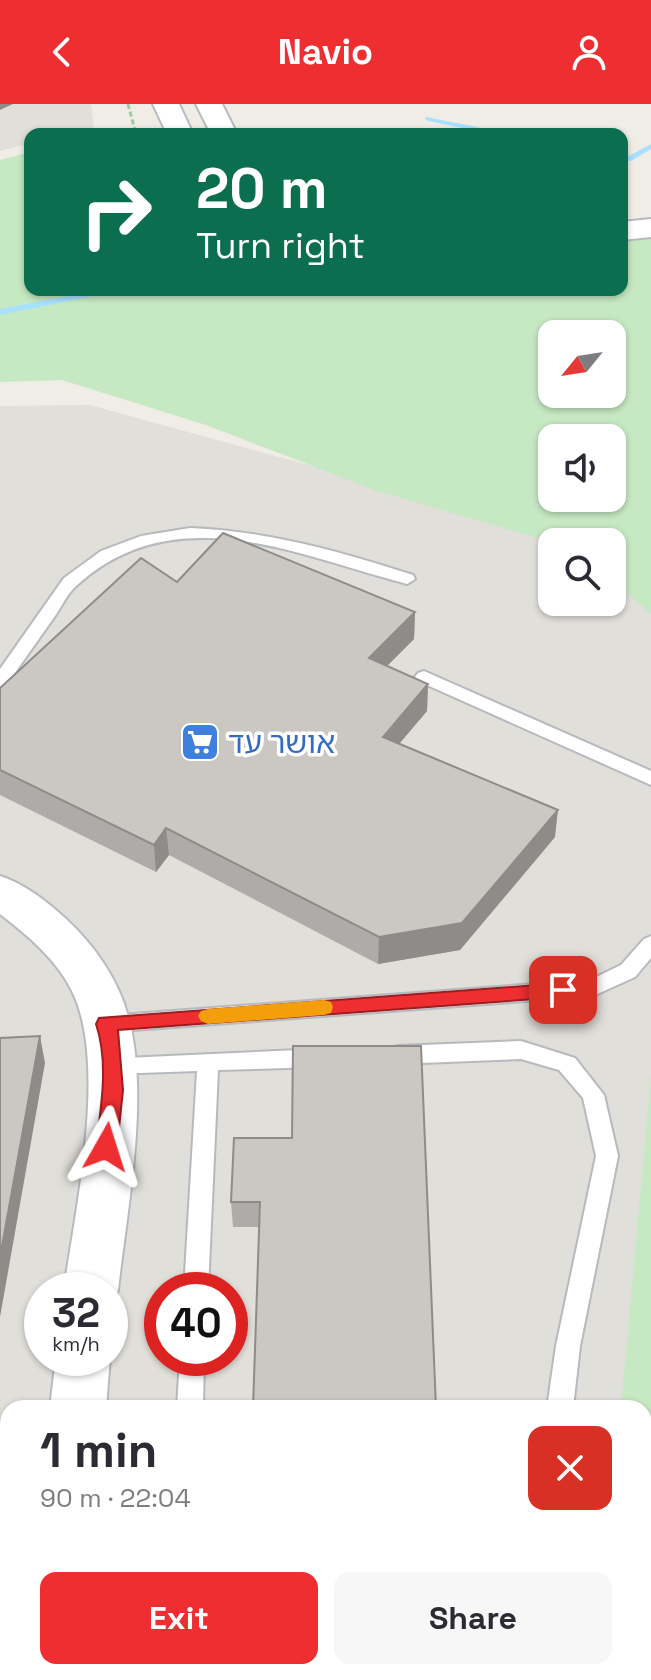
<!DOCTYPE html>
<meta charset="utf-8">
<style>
:root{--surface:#fff;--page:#f7f7f7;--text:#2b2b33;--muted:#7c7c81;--accent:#ee2e31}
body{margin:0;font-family:"Space Grotesk","Noto Sans Hebrew",sans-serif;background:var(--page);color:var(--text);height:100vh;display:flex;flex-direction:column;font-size:30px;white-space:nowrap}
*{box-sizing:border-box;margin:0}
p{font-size:26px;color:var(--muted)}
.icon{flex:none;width:44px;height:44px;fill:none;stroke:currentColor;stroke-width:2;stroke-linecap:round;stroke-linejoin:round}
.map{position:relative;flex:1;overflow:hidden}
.sheet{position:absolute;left:0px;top:1296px;width:652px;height:280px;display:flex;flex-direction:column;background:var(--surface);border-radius:24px 24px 0 0;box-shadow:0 2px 6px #0004}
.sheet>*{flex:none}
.hud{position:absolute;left:24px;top:24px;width:604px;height:168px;border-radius:16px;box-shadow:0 2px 6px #0004;background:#0b6e4f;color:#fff;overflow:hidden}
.needle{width:52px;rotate:240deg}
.controls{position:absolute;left:538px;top:216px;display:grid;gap:16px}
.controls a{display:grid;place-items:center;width:88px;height:88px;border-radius:16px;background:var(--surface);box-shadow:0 2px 6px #0004;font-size:40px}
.speed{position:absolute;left:24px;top:1168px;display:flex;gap:16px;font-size:40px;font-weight:700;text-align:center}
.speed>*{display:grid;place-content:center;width:104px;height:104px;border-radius:50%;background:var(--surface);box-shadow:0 2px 6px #0004;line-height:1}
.speed small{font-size:20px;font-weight:400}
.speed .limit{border:12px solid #d22;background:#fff;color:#111}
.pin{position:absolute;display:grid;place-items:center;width:68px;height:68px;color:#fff;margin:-34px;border-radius:16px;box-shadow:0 4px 12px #0006}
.me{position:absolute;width:88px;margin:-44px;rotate:6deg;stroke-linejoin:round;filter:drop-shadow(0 0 6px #0008)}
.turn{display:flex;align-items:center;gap:28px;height:168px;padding:0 40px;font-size:36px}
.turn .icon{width:104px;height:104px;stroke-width:2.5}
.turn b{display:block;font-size:56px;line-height:68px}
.round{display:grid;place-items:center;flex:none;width:84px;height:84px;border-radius:16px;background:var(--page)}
.summary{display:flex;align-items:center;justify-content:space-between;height:136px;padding:0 40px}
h1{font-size:48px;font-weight:800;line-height:60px}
.primary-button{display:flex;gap:16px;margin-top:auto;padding:16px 40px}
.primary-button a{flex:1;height:92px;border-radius:16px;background:var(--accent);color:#fff;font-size:32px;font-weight:800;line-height:92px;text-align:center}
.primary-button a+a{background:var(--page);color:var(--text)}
header{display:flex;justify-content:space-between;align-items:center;height:104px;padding:0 40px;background:var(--accent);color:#fff;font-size:36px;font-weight:800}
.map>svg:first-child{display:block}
.industrial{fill:#e1dfda;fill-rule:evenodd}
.green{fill:#c6e8c2;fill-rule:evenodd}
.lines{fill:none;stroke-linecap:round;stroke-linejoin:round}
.stream{fill:#a7e1ff;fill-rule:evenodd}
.lane-casing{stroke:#b6b9bd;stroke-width:4}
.secondary-casing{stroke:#b7bbc0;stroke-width:4}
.path{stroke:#9ccca5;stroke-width:3;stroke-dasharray:5 3;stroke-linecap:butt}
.lane{fill:#fff;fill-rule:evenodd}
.secondary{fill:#fff;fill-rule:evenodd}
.wall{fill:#afaba8}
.shaded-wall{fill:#8e8b88}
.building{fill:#cbc7c3;stroke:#8e8b88;stroke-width:2}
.route{fill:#ee2e31;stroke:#9b1e20;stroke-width:2}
.slow{fill:#f59e0b}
.labels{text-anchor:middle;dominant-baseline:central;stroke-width:7;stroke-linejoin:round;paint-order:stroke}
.shop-label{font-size:30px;fill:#366cbe;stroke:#fff;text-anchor:start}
</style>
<header><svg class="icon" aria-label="back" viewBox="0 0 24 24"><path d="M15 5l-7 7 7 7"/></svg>Navio<svg class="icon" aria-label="person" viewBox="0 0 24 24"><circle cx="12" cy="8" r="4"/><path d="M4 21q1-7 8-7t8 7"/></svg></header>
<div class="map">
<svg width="651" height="1576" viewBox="0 0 651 1576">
<rect width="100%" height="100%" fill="#f0ede6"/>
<path class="industrial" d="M0,0H91L94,24L68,30H30V39L0,47Z
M90,301L581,436L552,438V498H612V464L651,499V1576H0V302ZM42,1186H110V1254H42ZM162,1186H230V1254H162ZM8,1304H644V1568H8Z"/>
<path class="green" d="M30,48V186H622V136L651,133V510L612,476V438H552L377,387L206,321L62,276L0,278V56ZM552,230H612V290H552ZM552,334H612V394H552Z
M651,970V1576H635L634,1568H644V1304H621Z"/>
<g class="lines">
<path class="stream" d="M426,13L502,28L506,30H491L429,17L425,15Z
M651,40V45L631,57L622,56V52L627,53Z
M100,186H117L113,188L0,211V205Z"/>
<g class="lane-casing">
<path id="lane" d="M190,424C268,427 339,447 413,471L415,475L407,480C298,452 175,391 76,482C67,490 62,502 55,512C39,535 22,558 6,582L0,584V565L64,474L101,447L141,432Z
M424,567L651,667V681L418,577L415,573L418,569Z
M651,832V854L635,873L593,892L106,928L98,926L95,920L98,914L106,912L590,876L621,861L644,835Z
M521,937L575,954L604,991L618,1052L580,1242L573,1304H547L556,1242L596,1052L583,994L559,966L521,955L397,960L389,957L386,951L389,945L397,942Z
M321,945L329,948L332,954L329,960L321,963L218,966L208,1186H184L197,967L111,970L103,967L100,961L103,955Z
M180,1254H204L203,1304H177Z
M162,1568H190V1576H162Z
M562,1568H590L591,1576H563Z"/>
</g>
<g class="secondary-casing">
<path id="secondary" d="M153,0H179L193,30H167Z
M196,0H222L237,30H211Z
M651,115V133L622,136V118Z
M0,772C25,780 46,797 66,815C94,841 118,875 128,912C150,991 127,1105 118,1186L110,1202V1186H64C75,1106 109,958 71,885C56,855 26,830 0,810Z
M56,1254L110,1253L106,1304H50Z
M18,1568H80L79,1576H17Z"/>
</g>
<path class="path" d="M128,0L136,30"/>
<use href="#lane" class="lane"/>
<use href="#secondary" class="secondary"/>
</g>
<path class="wall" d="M177,478L415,508L414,535L387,562L428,580L427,607L399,640L555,733L460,846L378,860L169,751L156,768L0,691V584Z
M234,1034L436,1304L259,1123H233L231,1098Z"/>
<path class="shaded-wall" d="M0,0H13L0,6Z
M415,508L414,535L368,581L369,554Z
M428,580L427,607L382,660L383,633Z
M558,706L555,733L460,846L378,860L379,833Z
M166,724L169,751L156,768L154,741Z
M40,932L45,959L0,1213V1153Z"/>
<path class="building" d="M223,429L415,508L369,554L428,580L383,633L558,706L462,819L379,833L166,724L154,741L0,666V584L141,454L177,478Z
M40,932L0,1153V934Z
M293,942H421L436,1304H253L260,1098H231L234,1034H292Z
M231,1568H446L447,1576H230Z"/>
<path class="route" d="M563,879L570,881L572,886L570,891L563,893L118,926L123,986L117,1043L114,1049L106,1052L99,1049L96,1043C101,1003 109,959 96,920L99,914Z"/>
<path class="slow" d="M324,896L331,898L333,903L331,909L324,911L208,920L201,917L198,912L201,907L208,905Z"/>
<defs>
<g id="supermarket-square" transform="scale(2)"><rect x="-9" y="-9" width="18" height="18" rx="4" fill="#3f7fe0" stroke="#fff"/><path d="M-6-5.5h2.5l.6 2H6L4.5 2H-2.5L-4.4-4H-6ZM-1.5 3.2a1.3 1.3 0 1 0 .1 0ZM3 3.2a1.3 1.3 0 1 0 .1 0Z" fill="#fff"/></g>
</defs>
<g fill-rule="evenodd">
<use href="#supermarket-square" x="200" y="638"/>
</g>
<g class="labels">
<g class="shop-label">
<text x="228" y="638">אושר עד</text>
</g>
</g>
</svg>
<div class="controls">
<a><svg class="needle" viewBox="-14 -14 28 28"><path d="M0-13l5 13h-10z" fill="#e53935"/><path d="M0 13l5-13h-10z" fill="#7c7c81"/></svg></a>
<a><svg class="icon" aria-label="sound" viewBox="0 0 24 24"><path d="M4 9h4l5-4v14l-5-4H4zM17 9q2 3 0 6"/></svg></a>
<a><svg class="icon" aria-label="search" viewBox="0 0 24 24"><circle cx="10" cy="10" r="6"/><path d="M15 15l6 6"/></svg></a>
</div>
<div class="speed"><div>32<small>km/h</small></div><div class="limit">40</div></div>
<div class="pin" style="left:563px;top:886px;background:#d93025"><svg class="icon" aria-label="arrive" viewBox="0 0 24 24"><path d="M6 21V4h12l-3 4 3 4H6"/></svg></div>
<svg class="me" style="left:106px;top:1043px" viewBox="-20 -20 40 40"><path d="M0-17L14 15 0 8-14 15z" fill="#ee2e31" stroke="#fff" stroke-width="4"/></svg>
<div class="hud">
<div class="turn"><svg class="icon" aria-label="right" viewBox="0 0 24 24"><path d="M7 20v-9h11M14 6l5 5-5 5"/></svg><div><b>20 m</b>Turn right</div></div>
</div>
<section class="sheet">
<div class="summary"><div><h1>1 min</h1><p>90 m · 22:04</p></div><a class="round" style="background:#d93025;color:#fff"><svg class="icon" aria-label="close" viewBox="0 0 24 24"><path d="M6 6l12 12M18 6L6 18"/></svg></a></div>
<div class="primary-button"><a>Exit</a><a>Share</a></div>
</section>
</div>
